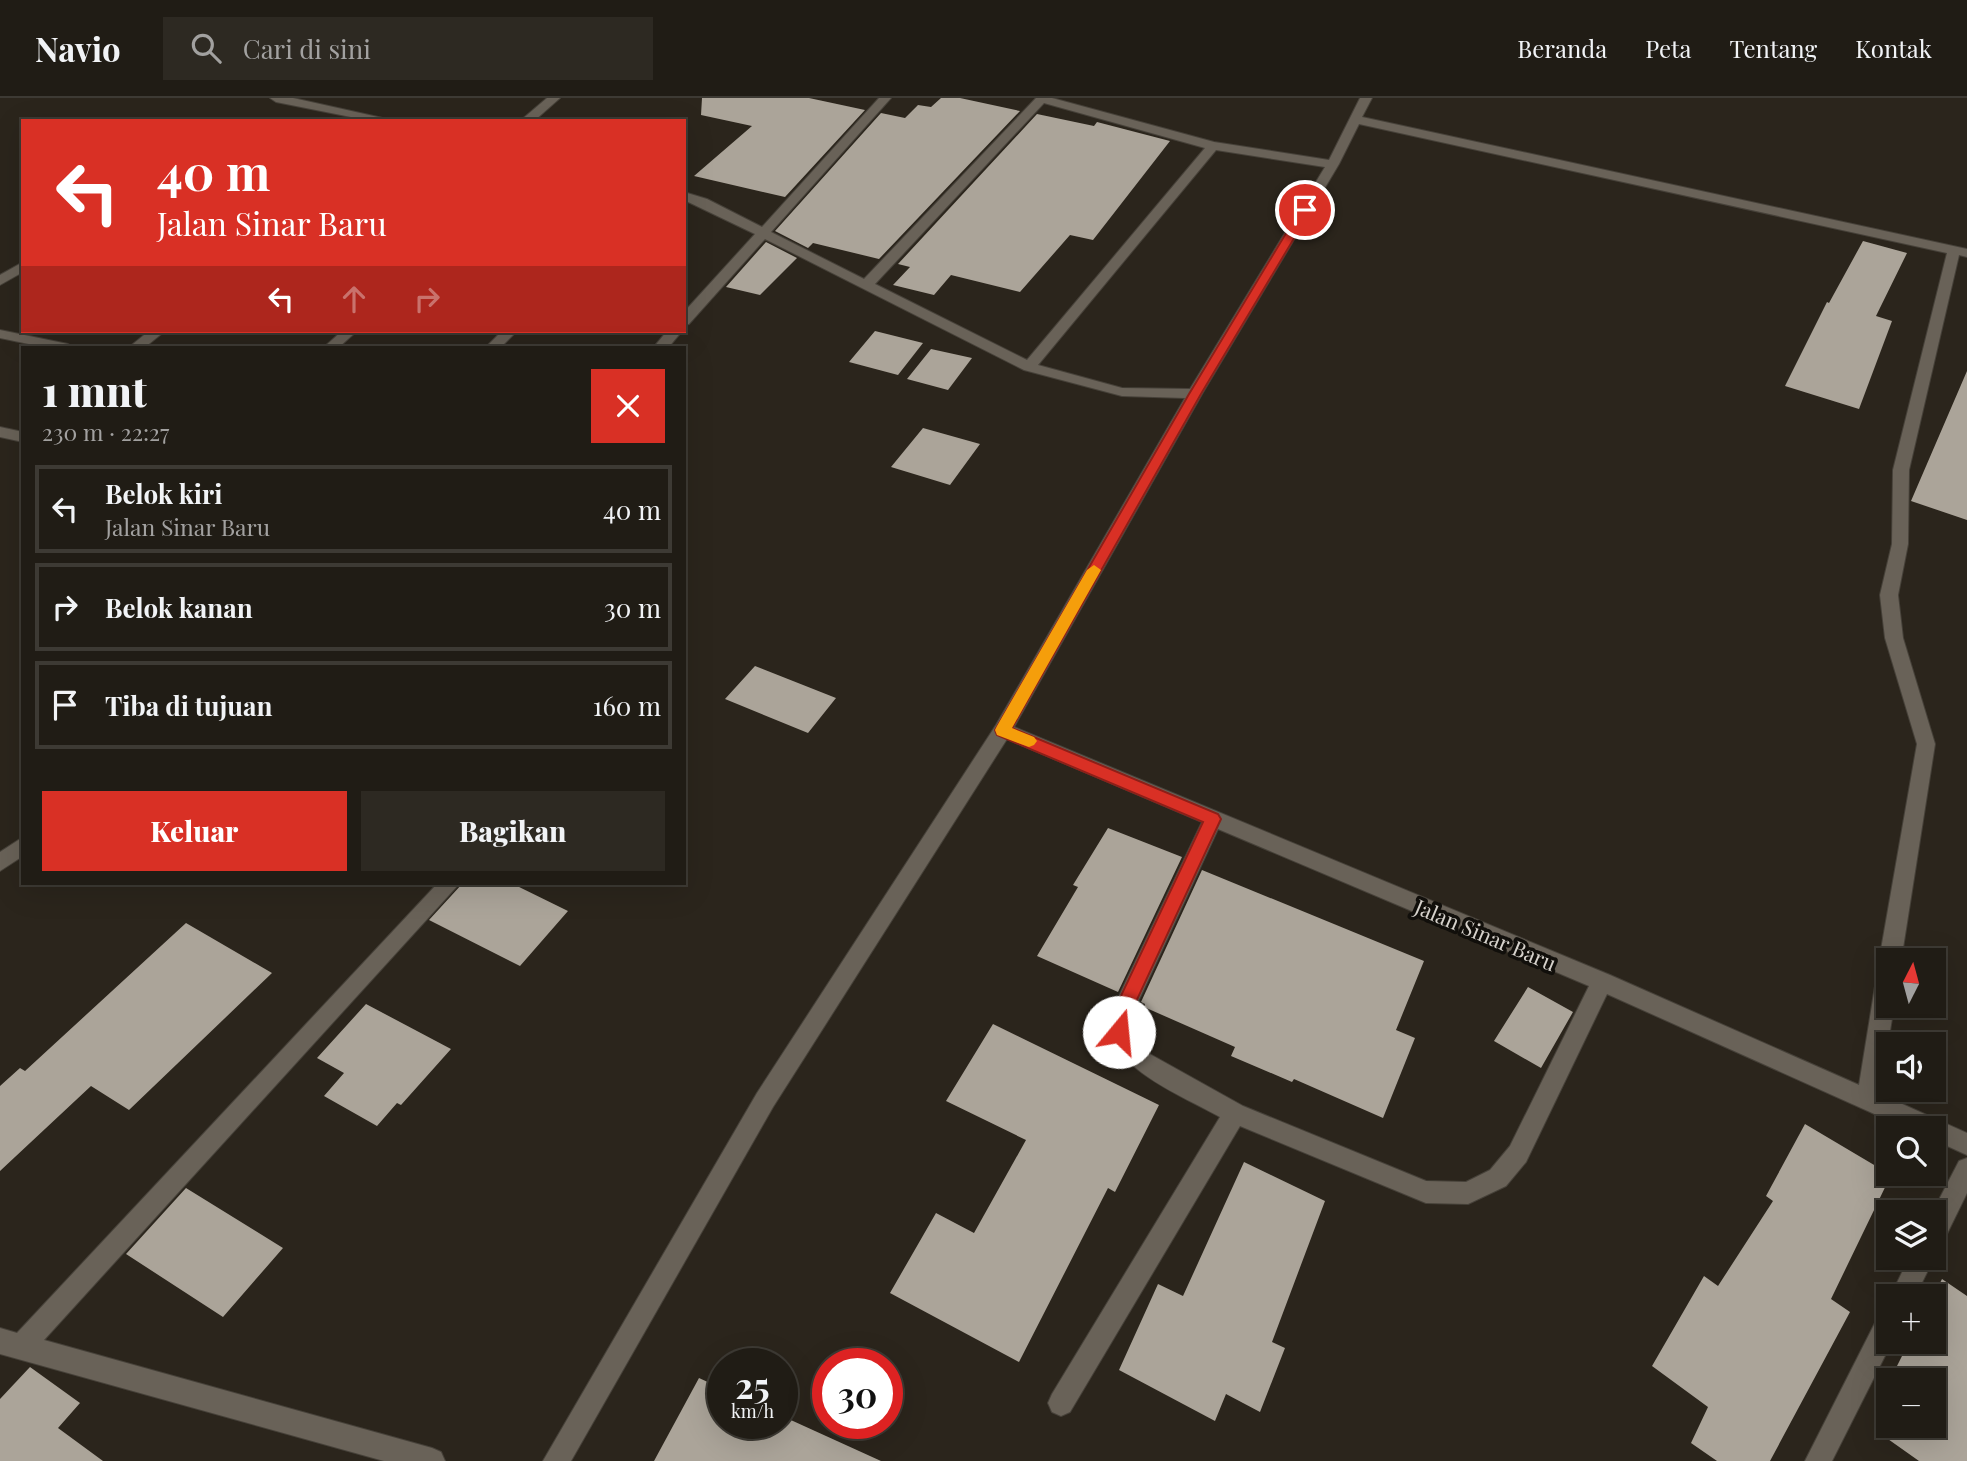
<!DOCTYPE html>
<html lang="id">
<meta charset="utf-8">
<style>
:root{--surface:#201c15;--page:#2d2922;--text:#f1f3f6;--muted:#a2a1a0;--line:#3d3a34;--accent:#d93025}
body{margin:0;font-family:"Playfair Display",serif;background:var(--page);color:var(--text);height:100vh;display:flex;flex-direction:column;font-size:26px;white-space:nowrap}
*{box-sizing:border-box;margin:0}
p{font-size:23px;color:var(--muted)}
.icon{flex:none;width:38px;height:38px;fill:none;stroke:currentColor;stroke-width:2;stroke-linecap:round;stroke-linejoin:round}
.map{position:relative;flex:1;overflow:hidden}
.drawer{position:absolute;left:21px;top:248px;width:665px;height:539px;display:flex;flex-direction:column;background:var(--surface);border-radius:0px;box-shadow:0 7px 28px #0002,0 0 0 2px var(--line)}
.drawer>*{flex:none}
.hud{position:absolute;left:21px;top:21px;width:665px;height:214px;border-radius:0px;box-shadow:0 7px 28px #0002,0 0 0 2px var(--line);background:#d93025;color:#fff;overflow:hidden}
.needle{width:46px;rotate:6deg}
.controls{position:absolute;left:1876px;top:850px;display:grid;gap:14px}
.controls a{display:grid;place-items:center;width:70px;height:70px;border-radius:0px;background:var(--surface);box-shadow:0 7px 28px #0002,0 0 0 2px var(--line);font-size:35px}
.speed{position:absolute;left:707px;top:1250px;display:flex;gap:14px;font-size:35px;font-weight:700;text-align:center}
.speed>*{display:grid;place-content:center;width:91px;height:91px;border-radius:50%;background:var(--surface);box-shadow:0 7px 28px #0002,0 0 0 2px var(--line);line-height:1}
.speed small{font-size:18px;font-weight:400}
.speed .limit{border:10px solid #d22;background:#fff;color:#111}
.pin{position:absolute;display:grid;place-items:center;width:60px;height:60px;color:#fff;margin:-30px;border:4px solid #fff;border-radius:50%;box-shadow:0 2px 7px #0007}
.me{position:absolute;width:77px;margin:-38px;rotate:17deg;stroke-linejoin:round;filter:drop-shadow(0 0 5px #0008)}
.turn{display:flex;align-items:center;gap:24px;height:147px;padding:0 21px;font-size:32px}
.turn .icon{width:91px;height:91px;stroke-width:2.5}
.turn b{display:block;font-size:49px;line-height:60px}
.lanes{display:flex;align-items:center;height:66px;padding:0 21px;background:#0003;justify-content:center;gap:35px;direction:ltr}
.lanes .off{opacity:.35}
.round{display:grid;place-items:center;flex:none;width:74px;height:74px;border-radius:0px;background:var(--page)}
.overview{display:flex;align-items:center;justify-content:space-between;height:119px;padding:0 21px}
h1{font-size:42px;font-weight:800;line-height:52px}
.action{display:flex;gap:14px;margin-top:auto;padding:14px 21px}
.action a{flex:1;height:80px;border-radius:0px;background:var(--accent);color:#fff;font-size:28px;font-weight:800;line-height:80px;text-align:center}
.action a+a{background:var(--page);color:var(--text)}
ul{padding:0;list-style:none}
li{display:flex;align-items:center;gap:21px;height:88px;margin:0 14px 10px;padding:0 7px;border:4px solid var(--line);border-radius:0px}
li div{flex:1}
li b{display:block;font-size:26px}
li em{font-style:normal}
header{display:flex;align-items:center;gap:42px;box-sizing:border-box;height:98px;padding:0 35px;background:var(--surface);border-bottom:2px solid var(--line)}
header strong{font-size:33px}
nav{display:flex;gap:38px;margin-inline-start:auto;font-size:24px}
.search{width:490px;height:63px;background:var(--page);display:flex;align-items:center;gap:18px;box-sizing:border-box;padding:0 24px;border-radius:0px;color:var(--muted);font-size:26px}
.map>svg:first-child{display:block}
.building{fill:#aba499}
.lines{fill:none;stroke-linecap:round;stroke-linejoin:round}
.minor-casing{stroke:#464139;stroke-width:2}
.minor{fill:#696258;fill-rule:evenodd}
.route{fill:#d93025;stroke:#8d1f18;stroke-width:2}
.slow{fill:#f59e0b}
.labels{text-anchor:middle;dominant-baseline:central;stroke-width:7;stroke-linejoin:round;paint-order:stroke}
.street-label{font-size:21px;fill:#d6d2cc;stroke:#110f0b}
</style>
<header>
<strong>Navio</strong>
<div class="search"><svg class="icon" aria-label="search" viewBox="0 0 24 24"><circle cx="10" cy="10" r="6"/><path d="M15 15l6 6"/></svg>Cari di sini</div>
<nav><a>Beranda</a><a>Peta</a><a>Tentang</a><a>Kontak</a></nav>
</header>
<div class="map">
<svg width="1967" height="1363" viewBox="0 0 1967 1363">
<rect width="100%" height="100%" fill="#2b251c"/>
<path class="building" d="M702,0H809L865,12L785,99L694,78L752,28L701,17Z
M941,0H960L1020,13L879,161L813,145L808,150L775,133L881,15L905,20L918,7L931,9Z
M1037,16L1094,28L1097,24L1170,43L1093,142L1070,137L1020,194L951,177L934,197L893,187L910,169L898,166Z
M1863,143L1907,155L1876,218L1892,223L1859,311L1785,288L1827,204L1829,205Z
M766,144L797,160L760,197L726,189Z
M875,233L923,245L898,277L849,264Z
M931,251L972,260L948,292L907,281Z
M1967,273V422L1911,403Z
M923,330L980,346L950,387L891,369Z
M755,568L836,600L808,635L725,601Z
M1108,730L1182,759L1118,894L1037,858L1078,789L1073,787Z
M1202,772L1424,863L1396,932L1415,940L1383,1020L1294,981L1292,984L1231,958L1235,949L1144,909L1145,906L1141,904Z
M462,786H513L568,813L520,868L429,822Z
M186,825L272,875L129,1012L91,988L0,1073V988L20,970L25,973Z
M1528,889L1573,914L1541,970L1494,943Z
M366,906L451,951L401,1007L397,1005L377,1028L324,998L344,975L317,960Z
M993,926L1159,1007L1115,1094L1108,1090L1019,1264L890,1195L936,1115L974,1135L1026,1042L946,1003Z
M1805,1026L1891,1077L1831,1201L1850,1214L1770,1363H1717L1691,1345L1708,1309L1652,1268L1704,1178L1718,1188L1773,1103L1766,1098Z
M1244,1064L1325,1103L1272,1244L1285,1250L1260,1314L1226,1296L1215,1323L1119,1272L1158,1186L1183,1198Z
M186,1090L283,1150L223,1219L126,1156Z
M1942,1181L1967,1198V1363H1919L1878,1334L1888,1315V1328H1934V1283H1905L1908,1278L1896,1270L1909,1244H1934L1933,1199Z
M30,1269L80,1305L58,1330L103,1363H0V1301Z
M699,1280L723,1291V1325H782V1318L881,1363H654Z"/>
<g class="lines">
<g class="minor-casing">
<path id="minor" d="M270,0H293L396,23H371L276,4Z
M547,0H560L534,23H520Z
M879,0H891L771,134L864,181L1036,0H1052L1214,44L1329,62L1360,0H1372L1362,19L1967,151V159L1959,157L1909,372L1908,446L1898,497L1903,540L1935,646L1901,863H1888V908H1894L1880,996L1967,1035V1057L1934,1042V1031H1908L1607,896L1526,1064L1506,1088L1468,1106L1426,1105L1240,1028L1070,1314L1061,1318L1052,1314L1048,1305L1052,1296L1220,1019C1183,998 1108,970 1108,921L1202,724L1007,641L773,1009L571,1363H543L757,995L996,627L1185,300L1122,298L1024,272L765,141L689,226L684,227V214L755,136L684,102V94L707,101L762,129ZM1044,5L1205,50L1027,262L875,186ZM1359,26L1947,155L1893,372L1892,446L1880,497L1885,540L1917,646L1879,863L1882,869L1877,876L1859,987L1610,877L1014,629L1202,296L1339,66ZM1216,52L1325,69L1190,291L1122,290L1038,267ZM1218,731L1589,888L1510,1048L1490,1072L1466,1084L1426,1083L1243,1008L1148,955L1130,931V921Z
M23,164V174L0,187V177Z
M0,232L68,246L75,250H48L0,240Z
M149,233H165L144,250H128Z
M342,233H357L338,250H323Z
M502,233H517L500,250H485Z
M667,233H682L668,250H653Z
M0,329L23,334V344L0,339Z
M23,739V758L0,773V754Z
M437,786H459L44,1242L432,1350L441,1354L445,1363H384L0,1256V1230L17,1235Z
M1967,1060V1095L1943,1144L1934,1148L1932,1115L1959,1063Z
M1934,1159V1160L1915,1199H1890L1909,1160Z
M1888,1213V1244H1892L1832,1363H1805L1879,1217Z"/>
</g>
<use href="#minor" class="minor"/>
</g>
<path class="route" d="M1305,109L1311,112L1201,296L1012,630L1218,716L1221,721L1128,921L1125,939L1119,942L1112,939L1110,921L1203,724L997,637L995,632L1189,296L1300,112Z"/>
<path class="slow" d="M1094,467L1101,472L1012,630L1034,639L1037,643L1034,647L1029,649L997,637L995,632L997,628L1087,472Z"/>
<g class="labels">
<g class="street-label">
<text transform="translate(1486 836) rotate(23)">Jalan Sinar Baru</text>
</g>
</g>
</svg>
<div class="controls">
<a><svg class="needle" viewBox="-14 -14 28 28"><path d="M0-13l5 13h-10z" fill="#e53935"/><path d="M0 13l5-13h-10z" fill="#a2a1a0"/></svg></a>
<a><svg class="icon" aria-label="sound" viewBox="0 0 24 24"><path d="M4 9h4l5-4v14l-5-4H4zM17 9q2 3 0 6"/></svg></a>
<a><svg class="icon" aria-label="search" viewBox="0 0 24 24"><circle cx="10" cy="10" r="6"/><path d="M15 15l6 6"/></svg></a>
<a><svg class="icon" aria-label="layers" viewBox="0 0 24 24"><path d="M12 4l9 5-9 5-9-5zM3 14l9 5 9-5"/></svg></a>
<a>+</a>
<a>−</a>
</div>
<div class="speed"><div>25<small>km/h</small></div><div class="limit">30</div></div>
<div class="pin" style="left:1305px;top:112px;background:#d93025"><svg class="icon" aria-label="arrive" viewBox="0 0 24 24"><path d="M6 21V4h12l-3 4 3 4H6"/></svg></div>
<svg class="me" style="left:1119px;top:934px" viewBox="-20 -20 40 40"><circle r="19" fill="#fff"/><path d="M0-13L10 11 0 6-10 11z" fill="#d93025"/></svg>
<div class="hud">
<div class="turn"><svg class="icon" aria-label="left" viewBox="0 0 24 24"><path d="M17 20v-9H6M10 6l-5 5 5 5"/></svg><div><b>40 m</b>Jalan Sinar Baru</div></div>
<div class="lanes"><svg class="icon" aria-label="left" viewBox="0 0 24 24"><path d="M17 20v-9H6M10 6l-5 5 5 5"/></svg><svg class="icon off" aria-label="ahead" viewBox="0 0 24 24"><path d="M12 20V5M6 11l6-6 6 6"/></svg><svg class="icon off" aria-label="right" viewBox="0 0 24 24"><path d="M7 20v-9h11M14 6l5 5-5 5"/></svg></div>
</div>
<section class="drawer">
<div class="overview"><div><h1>1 mnt</h1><p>230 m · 22:27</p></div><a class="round" style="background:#d93025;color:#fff"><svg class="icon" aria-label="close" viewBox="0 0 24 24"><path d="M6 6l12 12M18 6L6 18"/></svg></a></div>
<ul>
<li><svg class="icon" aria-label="left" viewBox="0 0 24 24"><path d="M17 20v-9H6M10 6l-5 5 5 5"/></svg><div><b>Belok kiri</b><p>Jalan Sinar Baru</p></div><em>40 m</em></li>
<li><svg class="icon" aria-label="right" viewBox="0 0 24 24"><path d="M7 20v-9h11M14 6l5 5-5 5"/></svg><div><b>Belok kanan</b></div><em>30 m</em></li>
<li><svg class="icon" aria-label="arrive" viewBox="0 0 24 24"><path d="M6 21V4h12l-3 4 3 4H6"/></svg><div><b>Tiba di tujuan</b></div><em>160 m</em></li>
</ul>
<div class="action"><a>Keluar</a><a>Bagikan</a></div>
</section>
</div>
